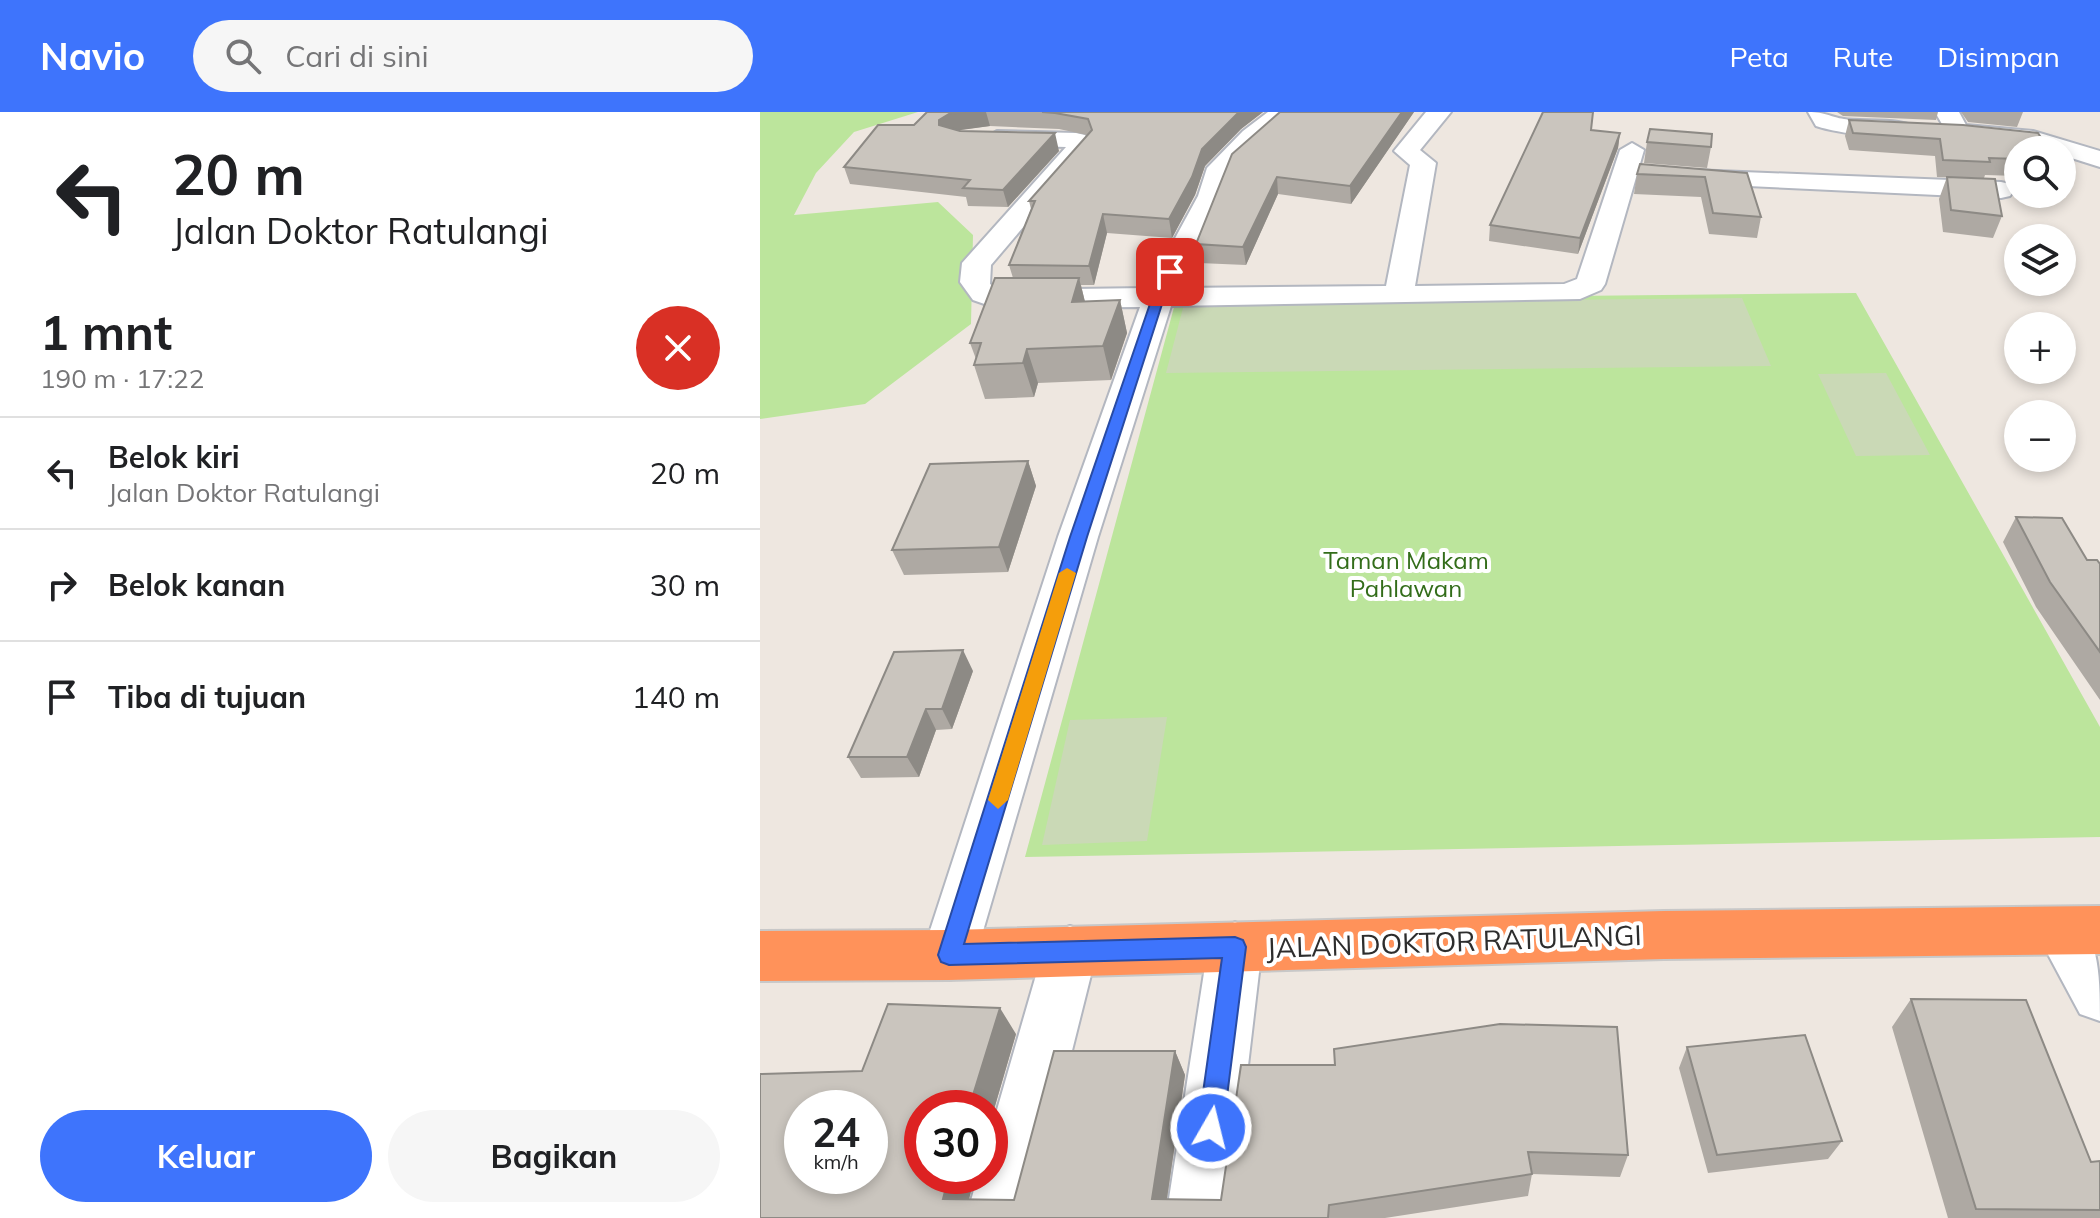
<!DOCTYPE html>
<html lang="id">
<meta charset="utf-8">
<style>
:root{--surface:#fff;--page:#f6f6f6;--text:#202124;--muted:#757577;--line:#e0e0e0;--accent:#3e74fc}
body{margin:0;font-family:Mulish,sans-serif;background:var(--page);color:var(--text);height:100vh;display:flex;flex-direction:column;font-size:30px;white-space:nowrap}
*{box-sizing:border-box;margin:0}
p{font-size:26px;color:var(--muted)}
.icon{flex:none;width:44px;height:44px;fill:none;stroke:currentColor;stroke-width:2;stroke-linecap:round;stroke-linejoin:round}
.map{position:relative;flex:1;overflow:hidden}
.drawer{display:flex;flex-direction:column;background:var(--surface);width:760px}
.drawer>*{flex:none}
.banner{background:#fff;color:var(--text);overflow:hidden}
.buttons{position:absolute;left:1244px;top:24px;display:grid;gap:16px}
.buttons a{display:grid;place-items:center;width:72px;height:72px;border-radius:50%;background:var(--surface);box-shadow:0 4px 12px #0003;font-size:40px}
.speed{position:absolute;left:24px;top:978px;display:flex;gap:16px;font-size:40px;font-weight:700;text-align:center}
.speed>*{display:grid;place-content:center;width:104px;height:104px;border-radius:50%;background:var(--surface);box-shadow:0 4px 12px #0003;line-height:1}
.speed small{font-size:20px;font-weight:400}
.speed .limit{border:12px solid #d22;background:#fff;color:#111}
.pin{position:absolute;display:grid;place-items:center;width:68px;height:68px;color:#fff;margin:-34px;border-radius:16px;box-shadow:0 4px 12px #0006}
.me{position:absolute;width:88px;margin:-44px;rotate:8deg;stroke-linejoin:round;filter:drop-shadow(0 0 6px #0008)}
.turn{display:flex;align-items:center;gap:28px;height:168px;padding:0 40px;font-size:36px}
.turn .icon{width:104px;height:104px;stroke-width:2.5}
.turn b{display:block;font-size:56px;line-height:68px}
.round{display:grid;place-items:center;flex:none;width:84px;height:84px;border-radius:42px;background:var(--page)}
.overview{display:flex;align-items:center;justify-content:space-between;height:136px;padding:0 40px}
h1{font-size:48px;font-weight:700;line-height:60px}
.primary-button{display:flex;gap:16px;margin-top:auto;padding:16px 40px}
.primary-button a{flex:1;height:92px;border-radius:48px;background:var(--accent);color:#fff;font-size:32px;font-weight:700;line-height:92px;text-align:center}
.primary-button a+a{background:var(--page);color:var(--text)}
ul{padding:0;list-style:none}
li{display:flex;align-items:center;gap:24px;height:112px;padding:0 40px;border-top:2px solid var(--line)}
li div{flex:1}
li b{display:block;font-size:30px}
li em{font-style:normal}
header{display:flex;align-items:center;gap:48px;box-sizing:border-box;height:112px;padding:0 40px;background:var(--accent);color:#fff}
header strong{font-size:38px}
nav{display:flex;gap:44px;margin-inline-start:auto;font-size:28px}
.search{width:560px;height:72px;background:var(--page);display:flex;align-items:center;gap:20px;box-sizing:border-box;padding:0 28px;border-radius:44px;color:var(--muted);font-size:30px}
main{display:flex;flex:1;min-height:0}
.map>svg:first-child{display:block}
.green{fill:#bce59c}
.cemetery{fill:#cad9b6}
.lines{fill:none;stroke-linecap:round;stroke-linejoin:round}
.street-casing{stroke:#b3b7c0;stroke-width:4}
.highway-casing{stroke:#c8c8c8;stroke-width:4}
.street{fill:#fff;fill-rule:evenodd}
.highway{fill:#ff925a;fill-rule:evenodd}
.wall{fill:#aea9a3}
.shaded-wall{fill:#8d8a85}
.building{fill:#cac5be;stroke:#8d8a85;stroke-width:2;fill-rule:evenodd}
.route{fill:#3e74fc;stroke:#284ba4;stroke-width:2}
.slow{fill:#f59e0b}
.labels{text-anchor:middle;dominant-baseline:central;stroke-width:8;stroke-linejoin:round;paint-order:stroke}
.park-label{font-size:24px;fill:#336d1a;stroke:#fff}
.near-street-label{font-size:28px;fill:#2d2d2d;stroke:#fff}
</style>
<header>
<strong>Navio</strong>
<div class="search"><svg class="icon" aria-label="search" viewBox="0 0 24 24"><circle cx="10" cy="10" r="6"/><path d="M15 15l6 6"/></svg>Cari di sini</div>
<nav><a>Peta</a><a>Rute</a><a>Disimpan</a></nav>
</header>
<main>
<section class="drawer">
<div class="banner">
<div class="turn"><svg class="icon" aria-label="left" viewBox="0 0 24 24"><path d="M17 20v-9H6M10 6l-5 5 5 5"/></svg><div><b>20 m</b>Jalan Doktor Ratulangi</div></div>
</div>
<div class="overview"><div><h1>1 mnt</h1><p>190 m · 17:22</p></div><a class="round" style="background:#d93025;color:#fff"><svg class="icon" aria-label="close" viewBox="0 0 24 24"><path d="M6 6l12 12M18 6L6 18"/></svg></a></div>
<ul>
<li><svg class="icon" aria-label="left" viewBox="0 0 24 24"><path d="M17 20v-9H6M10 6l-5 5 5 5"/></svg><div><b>Belok kiri</b><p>Jalan Doktor Ratulangi</p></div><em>20 m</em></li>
<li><svg class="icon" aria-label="right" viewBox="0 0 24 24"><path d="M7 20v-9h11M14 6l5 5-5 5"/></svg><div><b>Belok kanan</b></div><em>30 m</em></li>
<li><svg class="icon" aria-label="arrive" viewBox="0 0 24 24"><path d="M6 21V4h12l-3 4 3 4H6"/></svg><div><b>Tiba di tujuan</b></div><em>140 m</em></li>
</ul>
<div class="primary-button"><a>Keluar</a><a>Bagikan</a></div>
</section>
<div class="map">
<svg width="1340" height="1106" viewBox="0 0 1340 1106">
<rect width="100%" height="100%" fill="#eee7e0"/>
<path class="green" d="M0,0H158L94,20L56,61L34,103L178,90L213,123L211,212L105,292L0,307Z
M1096,181L1340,615V725L265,745L416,188Z"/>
<path class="cemetery" d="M982,186L1011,254L406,261L424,192Z
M1126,261L1170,343L1096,344L1058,262Z
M407,605L387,729L282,733L310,608Z"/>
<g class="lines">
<g class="street-casing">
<path id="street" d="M508,0H535L472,58L464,84L418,176L626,174L650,53L634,39L666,0H691L660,38L676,51L655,174L804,172L817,167L860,38L872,31L884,38L845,172L841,178L820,187L411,194L338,425L216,843L208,861L189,868L170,861L162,843L298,425L380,195L236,196L213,188L200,170L202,151L306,35L237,33L225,26L237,19L316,21L325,23L333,33L231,153L230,172L240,178L388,176L438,84L447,56L483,19Z
M1048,0C1066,0 1070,5 1084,7C1102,10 1149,5 1159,18C1147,34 1074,20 1056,14Z
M1175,0H1199L1206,13L1273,19L1340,39V55L1302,43V38L1189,24Z
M932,58L1241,70L1250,72L1254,78L1250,84L1241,86L923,71L919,66L923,61Z
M1303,796C1340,814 1340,865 1340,909L1320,902L1276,820L1284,803Z
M475,810L494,818L502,835L470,1106H406L448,835L456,818Z
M310,814L329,821L337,839L270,1106H206L218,1064H230V1022L283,839L291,821Z"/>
</g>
<g class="highway-casing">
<path id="highway" d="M1340,794V842L904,847L189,868L0,869V819L189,818L904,799Z"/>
</g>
<use href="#street" class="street"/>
<use href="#highway" class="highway"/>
</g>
<path class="wall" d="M167,0H503L481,17L445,54L435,83L412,126L347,121L334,173H321L325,190L360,188L367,221L351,268L278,271L274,285L225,287L214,253L216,247L210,231L253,166L249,153L271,97L269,89L327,23L299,17L230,14L198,18L299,39L248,95L208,94L206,85L90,72L84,55L154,13Z
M520,0H654L591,92L518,82L486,153L439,151L436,132Z
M1077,0H1178L1176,8L1083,4Z
M1201,0H1263L1257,15L1208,10Z
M1089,8L1258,38V64L1225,63L1224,66L1177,65L1175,44L1089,38L1085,24Z
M831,18L860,21L858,36L818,142L729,129L730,113Z
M887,30L951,35L947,56L884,51Z
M987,61L1001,105L997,126L949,122L941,85L874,82L877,62Z
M1187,65L1242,104L1233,126L1183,120L1179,87Z
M268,349L276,374L248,460L144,463L132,438Z
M1256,405L1327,448L1340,452V588L1276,495L1243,430Z
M213,559L192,617L176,618L159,665L101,666L88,645Z
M1151,887L1331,1050L1340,1049V1106H1188L1132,915Z
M256,922L230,1011V996L162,1064H215L209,1087L254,1088L415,939L425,963L407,1087L461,1088L481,953L868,1043L860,1065L772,1062L768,1084L625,1106H0L102,959Z
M927,935L1082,1029L1068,1047L948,1061L919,956Z"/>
<path class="shaded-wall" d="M205,0H226L230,14L194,19L179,13V8L189,2Z
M479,0H503L481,17L445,54L435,83L412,126L409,107L442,37Z
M642,0H654L591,92L590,74Z
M295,21L299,39L248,95L243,78Z
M860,21L858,36L818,142L820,126Z
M517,65L518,82L486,153L483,135Z
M343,102L347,121L334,173L329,154Z
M319,166L327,198L312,190Z
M360,188L367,221L351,268L343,234Z
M267,237L278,271L274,285L263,251Z
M268,349L276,374L248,460L239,435Z
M203,538L213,559L192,617L182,597Z
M166,597L176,618L159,665L147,645Z
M240,896L256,922L230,1011V996H209Z
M415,939L425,963L404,1106L392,1087Z
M189,1064H215L204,1106L183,1087Z"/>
<path class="building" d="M167,0H205L189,2L179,8V13L200,19L295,21L243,78L203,76L210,68L84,55L118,13H154Z
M282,0H479L442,37L432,65L409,107L343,102L329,154L249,153L275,89H269L332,18L328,7L295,1Z
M520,0H642L590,74L517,65L483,135L436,132L472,42Z
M783,0H833L831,18L860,21L820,126L730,113Z
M1089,8L1203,13L1278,21L1289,38H1258V47L1229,46L1230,50L1183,48L1180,27L1093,21Z
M890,17L952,22L951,35L887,30Z
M880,52L987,61L1001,105L953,101L945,65L877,62Z
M1187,65L1235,67L1242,104L1191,98Z
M235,166H319L312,190L360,188L343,234L267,237L263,251L214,253L221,231H210Z
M268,349L239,435L132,438L170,352Z
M1256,405L1302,406L1327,448H1337L1340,452V540L1290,470Z
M203,538L182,597H166L147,645H88L134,540Z
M1151,887L1266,888L1331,1050L1340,1049V1098L1216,1097Z
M128,892L240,896L209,996H162V1064H189L183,1087L254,1088L294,939H415L392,1087L461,1088L481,953H575L574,937L740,912L857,915L868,1043L768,1040L772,1062L569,1093L568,1106H0V962L102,959ZM42,996H110V1064H42Z
M1045,923L1082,1029L957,1043L927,935Z"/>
<path class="route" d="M410,156L416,160L404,186L327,425L204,832L475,825L483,828L486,835L463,1016L460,1025L451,1028L442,1025L438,1016L462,846L189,853L181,850L178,843L310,425L392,186L404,160Z"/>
<path class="slow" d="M307,456L316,461L248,688L238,697L228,688L299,461Z"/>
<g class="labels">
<g class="park-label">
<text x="646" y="448">Taman Makam<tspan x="646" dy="28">Pahlawan</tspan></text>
</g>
<g class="near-street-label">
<text transform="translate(694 829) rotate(-2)">JALAN DOKTOR RATULANGI</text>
</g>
</g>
</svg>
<div class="buttons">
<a><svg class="icon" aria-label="search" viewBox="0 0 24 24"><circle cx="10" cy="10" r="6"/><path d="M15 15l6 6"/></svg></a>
<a><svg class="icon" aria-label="layers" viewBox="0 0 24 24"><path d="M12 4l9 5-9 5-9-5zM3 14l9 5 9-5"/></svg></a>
<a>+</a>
<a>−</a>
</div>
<div class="speed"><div>24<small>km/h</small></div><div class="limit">30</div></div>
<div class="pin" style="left:410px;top:160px;background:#d93025"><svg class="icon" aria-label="arrive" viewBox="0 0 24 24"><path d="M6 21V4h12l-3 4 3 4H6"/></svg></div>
<svg class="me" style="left:451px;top:1016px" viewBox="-20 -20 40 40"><circle r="17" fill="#3e74fc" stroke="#fff" stroke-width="3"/><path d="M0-11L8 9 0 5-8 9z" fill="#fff"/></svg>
</div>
</main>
